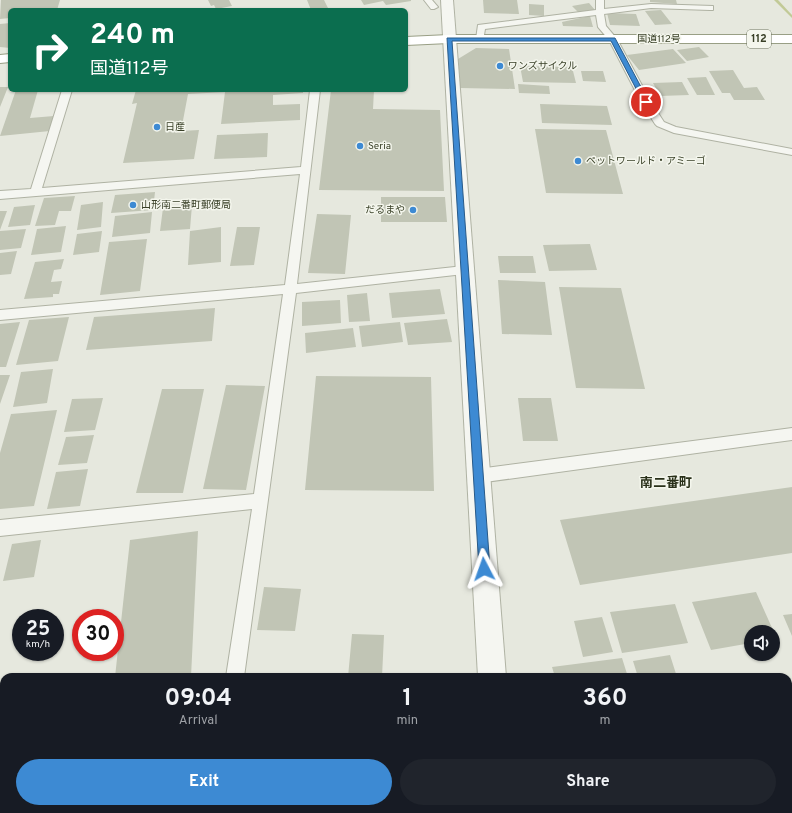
<!DOCTYPE html>
<meta charset="utf-8">
<style>
:root{--surface:#171b24;--page:#20242c;--text:#f1f3f6;--muted:#9ea1a6;--accent:#3d8ad3}
body{margin:0;font-family:Overpass,"Noto Sans JP",sans-serif;background:var(--page);color:var(--text);height:100vh;display:flex;flex-direction:column;font-size:15px;white-space:nowrap}
*{box-sizing:border-box;margin:0}
p{font-size:13px;color:var(--muted)}
.icon{flex:none;width:22px;height:22px;fill:none;stroke:currentColor;stroke-width:2;stroke-linecap:round;stroke-linejoin:round}
.map{position:relative;flex:1;overflow:hidden}
.details{position:absolute;left:0px;top:673px;width:792px;height:140px;display:flex;flex-direction:column;background:var(--surface);border-radius:12px 12px 0 0;box-shadow:0 1px 3px #0004}
.details>*{flex:none}
.guide{position:absolute;left:8px;top:8px;width:400px;height:84px;border-radius:6px;box-shadow:0 1px 3px #0004;background:#0b6e4f;color:#fff;overflow:hidden}
.buttons{position:absolute;left:744px;top:625px;display:grid;gap:8px}
.buttons a{display:grid;place-items:center;width:36px;height:36px;border-radius:50%;background:var(--surface);box-shadow:0 1px 3px #0004;font-size:20px}
.speed{position:absolute;left:12px;top:609px;display:flex;gap:8px;font-size:20px;font-weight:700;text-align:center}
.speed>*{display:grid;place-content:center;width:52px;height:52px;border-radius:50%;background:var(--surface);box-shadow:0 1px 3px #0004;line-height:1}
.speed small{font-size:10px;font-weight:400}
.speed .limit{border:6px solid #d22;background:#fff;color:#111}
.pin{position:absolute;display:grid;place-items:center;width:34px;height:34px;color:#fff;margin:-17px;border:2px solid #fff;border-radius:50%;box-shadow:0 1px 4px #0007}
.me{position:absolute;width:44px;margin:-22px;rotate:356deg;stroke-linejoin:round;filter:drop-shadow(0 0 3px #0008)}
.turn{display:flex;align-items:center;gap:14px;height:84px;padding:0 16px;font-size:18px}
.turn .icon{width:52px;height:52px;stroke-width:2.5}
.turn b{display:block;font-size:28px;line-height:34px}
.eta{display:flex;justify-content:space-evenly;align-items:center;height:68px;text-align:center}
.eta b{font-size:24px;font-weight:700;line-height:28px}
.primary-button{display:flex;gap:8px;margin-top:auto;padding:8px 16px}
.primary-button a{flex:1;height:46px;border-radius:24px;background:var(--accent);color:#fff;font-size:16px;font-weight:700;line-height:46px;text-align:center}
.primary-button a+a{background:var(--page);color:var(--text)}
.map>svg:first-child{display:block}
.built{fill:#d6dacc}
.lines{fill:none;stroke-linecap:round;stroke-linejoin:round}
.stream{fill:#c2ca97;fill-rule:evenodd}
.building{fill:#c1c5b5}
.lane-casing{stroke:#afb2a3;stroke-width:2}
.street-casing{stroke:#afb2a3;stroke-width:2}
.secondary-casing{stroke:#afb2a3;stroke-width:2}
.highway-casing{stroke:#999f85;stroke-width:2}
.lane{fill:#f5f6f1;fill-rule:evenodd}
.street{fill:#f5f6f1;fill-rule:evenodd}
.secondary{fill:#fff;fill-rule:evenodd}
.highway{fill:#fff;fill-rule:evenodd}
.route{fill:#3d8ad3;stroke:#285a89}
.poi-dot{fill:#3d8ad3;stroke:#f4f6ed;stroke-width:1.5}
.labels{text-anchor:middle;dominant-baseline:central;stroke-width:3;stroke-linejoin:round;paint-order:stroke}
.far-street-label{font-size:10px;fill:#394027;stroke:#f4f6ed}
.far-poi-label{font-size:10px;fill:#394027;stroke:#f4f6ed;text-anchor:start}
.shield{fill:#f4f6ed;stroke:#717762;stroke-width:1}
.shield-label{font-size:11px;font-weight:bold;fill:#394027}
.neighbourhood-label{font-size:13px;font-weight:bold;fill:#293019;stroke:#f4f6ed}
</style>
<div class="map">
<svg width="792" height="813" viewBox="0 0 792 813">
<rect width="100%" height="100%" fill="#e6e8de"/>
<path class="built" d="M418,809H466L469,813H395Z"/>
<g class="lines">
<path class="stream" d="M774,0H778L792,15V18Z"/>
</g>
<path class="building" d="M1,0H60L57,10H10V18L0,19Z
M208,0H229L232,6L216,9L214,5L211,6Z
M307,0H324L329,10H311Z
M361,0H411V1L386,5L383,1L364,5Z
M483,0H517L519,14L484,13Z
M650,0H676L677,4L650,2Z
M589,3L595,10L579,13L572,6Z
M529,4L544,5V16L529,15Z
M661,10L672,24L655,25L645,11Z
M607,13L636,14L640,26L610,25Z
M590,16L593,27L563,26L562,22Z
M10,23V48L0,47V24Z
M699,47L709,57L687,61L677,50Z
M476,48L509,49L515,89L460,88L458,59Z
M673,49L686,63L639,70L627,55Z
M520,66L572,67L576,83L523,82Z
M733,70L744,88L757,87L765,100H734L730,93H722L709,71Z
M581,71H603L606,82L583,81Z
M706,77L715,95H697L687,78Z
M682,82L689,95L660,96L653,83Z
M518,84L549,86L550,94L519,93Z
M0,87H8L0,107Z
M16,90H38L30,118L54,116L50,131L0,136Z
M136,90H303V93L273,95V105L300,104V120L221,124L225,92L188,94L181,131L199,130L194,159L123,163L137,103L132,104Z
M331,90H374L373,109L440,110L444,191L319,190Z
M540,104L607,106L612,125L542,123Z
M535,129L606,130L623,194L546,193Z
M268,133L267,157L214,159L217,135Z
M155,192L153,210L111,213L115,195Z
M75,196L71,211H59L55,225L35,226L44,198Z
M381,197H445L447,222H381Z
M103,202L101,227L77,230L81,205Z
M35,205L30,225L8,227L14,207Z
M192,205L190,229L160,231L163,208Z
M0,211H7L0,230Z
M152,212L150,233L112,237L115,216Z
M317,214L351,215L345,274L308,273Z
M66,226L61,252L31,255L37,229Z
M221,227V262L188,265L190,231Z
M237,227H260L254,265L230,266Z
M26,229L21,248L0,250V231Z
M102,231L99,252L73,255L77,234Z
M147,239L140,291L100,295L109,242Z
M590,244L597,270L549,271L543,245Z
M17,251L11,274L0,275V253Z
M498,256H533L536,273H500Z
M64,259L61,269L54,270L51,282L62,281L59,294H53V297L24,299L35,262Z
M498,280L545,282L552,335L502,334Z
M559,287L621,288L645,389L576,388Z
M440,289L445,314L392,318L389,293Z
M367,293L370,321L349,322L347,295Z
M340,300L341,323L302,326V302Z
M215,308L212,341L86,350L94,317Z
M69,317L58,361L16,365L29,320Z
M447,319L452,342L408,345L404,323Z
M20,322L6,367H0V324Z
M400,322L403,342L362,347L359,326Z
M353,328L356,347L306,353L305,333Z
M53,369L47,403L13,407L21,372Z
M0,375H10L0,404Z
M316,376L431,377L434,491L305,490Z
M226,385L265,386L246,490L203,489Z
M162,389H204L183,493H136Z
M103,398L95,430L64,432L72,399Z
M518,398H551L558,441H523Z
M57,410L34,506L0,509V453L11,414Z
M94,435L87,463L58,465L66,437Z
M88,469L80,506L47,509L56,472Z
M792,487V553L580,585L560,520Z
M198,531L191,677H115L130,540Z
M41,540L34,577L3,581L12,544Z
M264,587L301,589L295,631L257,630Z
M756,592L777,639L773,640V632H751V643L711,650L692,602Z
M675,604L688,643L622,653L610,612Z
M792,614V636L783,615Z
M602,617L613,652L583,657L574,621Z
M352,634L384,635L382,677H348Z
M670,655L677,677H638L633,661Z
M622,658L628,677H555L552,667Z
M788,719L792,727V739L788,741Z
M792,791V813H769L767,809H788V792Z
M562,809H616L617,813H563Z"/>
<g class="lines">
<g class="lane-casing">
<path id="lane" d="M424,0H432L438,7L434,9H431Z
M596,0H604V9L651,4L713,6V10H710L651,8L604,14L606,26L617,39L651,102L664,122L676,127L792,149V155L674,133L657,126L655,124L641,102L609,40L598,27L596,15L485,29L483,41L480,42L476,39L478,25L596,10Z
M62,90H72L42,188L301,167L310,90H320L297,284L464,266L468,267L470,270L468,273L464,274L296,293L244,677H226L252,509L0,536V520L254,494L283,294L0,320V310L285,285L300,174L0,199V191L31,189Z
M792,428V440L478,483L473,481L470,476L473,471L478,469Z
M206,809H226V813H206Z"/>
</g>
<g class="street-casing">
<path id="street" d="M441,0H453L506,677H478Z"/>
</g>
<g class="secondary-casing">
<path id="secondary" d="M234,809H291L289,813H232Z
M486,809H518V813H486Z"/>
</g>
<g class="highway-casing">
<path id="highway" d="M449,35H792V43H449L406,45V37Z
M10,54V62L0,63V55Z"/>
</g>
<use href="#lane" class="lane"/>
<use href="#street" class="street"/>
<use href="#secondary" class="secondary"/>
<use href="#highway" class="highway"/>
</g>
<path class="route" d="M447,38H615L649,102L646,104L643,102L611,41H452L490,569L488,573L484,574L481,573L479,569Z"/>
<g class="poi-dot">
<circle cx="500" cy="66" r="4"/>
<circle cx="157" cy="127" r="4"/>
<circle cx="360" cy="146" r="4"/>
<circle cx="578" cy="161" r="4"/>
<circle cx="133" cy="205" r="4"/>
<circle cx="413" cy="210" r="4"/>
</g>
<g class="labels">
<g class="far-street-label">
<text x="659" y="39">国道112号</text>
</g>
<g class="far-poi-label">
<text x="508" y="66">ワンズサイクル</text>
<text x="165" y="127">日産</text>
<text x="368" y="146">Seria</text>
<text x="586" y="161">ペットワールド・アミーゴ</text>
<text x="141" y="205">山形南二番町郵便局</text>
<text x="405" y="210" text-anchor="end">だるまや</text>
</g>
<rect class="shield" x="747" y="30" width="24" height="18" rx="3"/>
<g class="shield-label">
<text x="759" y="39">112</text>
</g>
<g class="neighbourhood-label">
<text x="666" y="484">南二番町</text>
</g>
</g>
</svg>
<div class="buttons">
<a><svg class="icon" aria-label="sound" viewBox="0 0 24 24"><path d="M4 9h4l5-4v14l-5-4H4zM17 9q2 3 0 6"/></svg></a>
</div>
<div class="speed"><div>25<small>km/h</small></div><div class="limit">30</div></div>
<div class="pin" style="left:646px;top:102px;background:#d93025"><svg class="icon" aria-label="arrive" viewBox="0 0 24 24"><path d="M6 21V4h12l-3 4 3 4H6"/></svg></div>
<svg class="me" style="left:484px;top:569px" viewBox="-20 -20 40 40"><path d="M0-17L14 15 0 8-14 15z" fill="#3d8ad3" stroke="#fff" stroke-width="4"/></svg>
<div class="guide">
<div class="turn"><svg class="icon" aria-label="right" viewBox="0 0 24 24"><path d="M7 20v-9h11M14 6l5 5-5 5"/></svg><div><b>240 m</b>国道112号</div></div>
</div>
<section class="details">
<div class="eta">
<div><b>09:04</b><p>Arrival</p></div>
<div><b>1</b><p>min</p></div>
<div><b>360</b><p>m</p></div>
</div>
<div class="primary-button"><a>Exit</a><a>Share</a></div>
</section>
</div>
